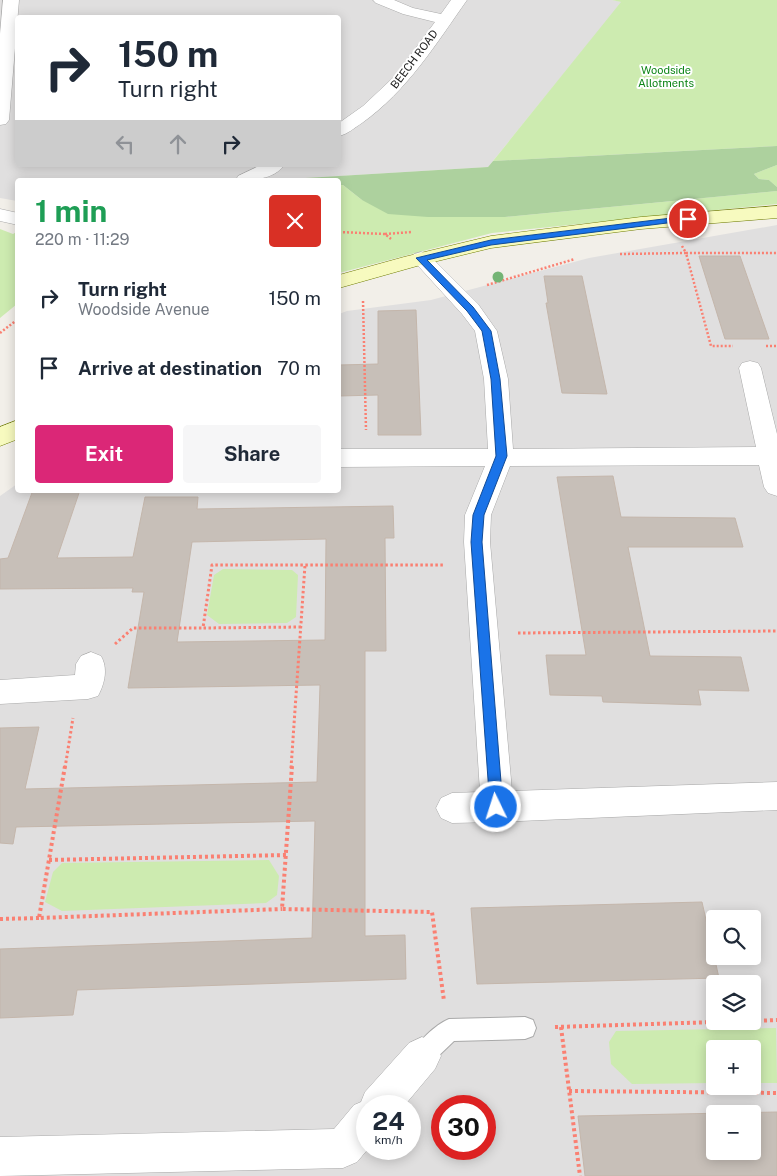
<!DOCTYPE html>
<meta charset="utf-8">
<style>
:root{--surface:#fff;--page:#f6f6f7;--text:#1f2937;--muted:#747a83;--accent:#db2777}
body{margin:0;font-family:"Public Sans",sans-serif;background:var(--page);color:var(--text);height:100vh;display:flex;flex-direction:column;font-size:19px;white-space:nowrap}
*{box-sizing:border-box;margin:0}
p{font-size:16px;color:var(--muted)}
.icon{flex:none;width:28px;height:28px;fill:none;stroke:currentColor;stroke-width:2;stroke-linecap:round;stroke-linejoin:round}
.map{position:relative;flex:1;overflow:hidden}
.side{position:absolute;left:15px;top:178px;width:326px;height:315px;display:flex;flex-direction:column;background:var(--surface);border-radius:5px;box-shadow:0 2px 12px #0003}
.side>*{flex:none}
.banner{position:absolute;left:15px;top:15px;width:326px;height:152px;border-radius:5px;box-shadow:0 2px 12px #0003;background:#fff;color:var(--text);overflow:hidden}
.tools{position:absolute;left:706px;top:910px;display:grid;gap:10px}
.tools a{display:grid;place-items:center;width:55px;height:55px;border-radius:5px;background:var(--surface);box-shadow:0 2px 12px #0003;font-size:25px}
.speed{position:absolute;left:356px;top:1095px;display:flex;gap:10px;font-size:25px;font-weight:700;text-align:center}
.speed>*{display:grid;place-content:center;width:65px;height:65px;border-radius:50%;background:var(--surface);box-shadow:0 2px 12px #0003;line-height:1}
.speed small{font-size:12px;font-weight:400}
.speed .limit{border:8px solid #d22;background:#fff;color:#111}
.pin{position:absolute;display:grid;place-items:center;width:42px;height:42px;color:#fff;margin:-21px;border:2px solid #fff;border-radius:50%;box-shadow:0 1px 5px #0007}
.me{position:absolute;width:55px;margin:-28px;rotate:356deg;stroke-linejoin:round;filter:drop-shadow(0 0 4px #0008)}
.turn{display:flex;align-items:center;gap:18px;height:105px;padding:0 20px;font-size:22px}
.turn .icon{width:65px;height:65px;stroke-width:2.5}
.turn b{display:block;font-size:35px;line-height:42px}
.lanes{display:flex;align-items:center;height:48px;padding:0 20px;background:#0003;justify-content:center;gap:25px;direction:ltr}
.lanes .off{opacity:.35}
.round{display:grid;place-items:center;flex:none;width:52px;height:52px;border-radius:5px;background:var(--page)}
.overview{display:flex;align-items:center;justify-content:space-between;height:85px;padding:0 20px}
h1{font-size:30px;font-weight:700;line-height:38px;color:#1e9e55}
.action{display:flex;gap:10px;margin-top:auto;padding:10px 20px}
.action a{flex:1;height:58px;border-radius:5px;background:var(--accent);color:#fff;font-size:20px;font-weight:700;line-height:58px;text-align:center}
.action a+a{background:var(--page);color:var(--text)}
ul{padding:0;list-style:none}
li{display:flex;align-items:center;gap:15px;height:70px;padding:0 20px}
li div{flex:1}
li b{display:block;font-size:19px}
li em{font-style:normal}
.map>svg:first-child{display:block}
.residential{fill:#e0dfdf;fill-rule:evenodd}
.grass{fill:#cdebb0}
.forest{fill:#add19e}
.building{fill:#c7bfb8;stroke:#c4b6ab;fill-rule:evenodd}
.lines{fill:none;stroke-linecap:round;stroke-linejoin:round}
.lane-casing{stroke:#a9a9a9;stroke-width:2}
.street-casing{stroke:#a9a9a9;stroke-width:1}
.secondary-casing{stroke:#707d05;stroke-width:1}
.path-far2{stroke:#fa8072;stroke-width:2.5;stroke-dasharray:2 2;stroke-linecap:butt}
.path-far1{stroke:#fa8072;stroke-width:3;stroke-dasharray:2.5 2.5;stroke-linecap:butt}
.path{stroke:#fa8072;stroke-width:4;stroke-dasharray:3 3;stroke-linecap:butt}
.lane{fill:#fff;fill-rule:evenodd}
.street{fill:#fff;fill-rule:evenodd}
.secondary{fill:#f7fabf;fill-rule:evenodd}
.tree{fill:#74b475}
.route{fill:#1a73e8;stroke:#114b97}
.labels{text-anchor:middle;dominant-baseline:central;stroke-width:4;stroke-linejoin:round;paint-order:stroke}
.far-street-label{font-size:11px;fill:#222;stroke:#fff}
.far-park-label{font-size:11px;fill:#0c8416;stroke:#fff}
</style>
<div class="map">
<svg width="777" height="1176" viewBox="0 0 777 1176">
<rect width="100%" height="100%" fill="#f2efe9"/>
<path class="residential" d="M0,0H612L622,2L488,167L272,180H18L17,201L0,198ZM18,18H339V165H18Z
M777,225V1176H0V496L17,484L18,490H339V314L347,311L431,300L589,258ZM715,919H752V956H715ZM715,984H752V1021H715ZM715,1049H752V1086H715ZM368,1106H410V1149H368ZM442,1106H485V1149H442ZM715,1114H752V1151H715Z"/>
<path class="grass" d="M612,0H777V146L493,161L621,2Z
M777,165V187L769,180L759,179L754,174Z
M339,185H343L362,200L505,217L777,191V204L492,233L339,273Z
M0,229L13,234L18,231L17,304L0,318Z
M223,569L292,570L298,575L296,617L287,623L219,624L207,615L214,575Z
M269,860L279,876L277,895L266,903L62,911L45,902L53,872L62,863Z
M776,1028L777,1083H753L752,1049H715V1083L632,1084L611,1064L609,1042L616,1031Z"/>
<path class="forest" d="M777,146V165L754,174L759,179L769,180L777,187V191L505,217H428L388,214L362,200L343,185H339V180H272L488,167L493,161Z"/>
<path class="building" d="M699,256H740L769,339H725Z
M544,276H582L607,394L562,393L546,303H548Z
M416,310L421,435H378V395L339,396V365L378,364V311Z
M613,476L621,517L735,518L743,547H628L650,656L741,657L749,691L698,690L701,705L603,702L602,696L550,695L546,655H586L557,477Z
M33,490H80L57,558L133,557L145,497H198L197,509L393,506L394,538H385L386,651H365V936L405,935L406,979L77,990L73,1015L0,1018V949L312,938L315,821L16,827L13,844L0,843V728L39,727L25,789L317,782L320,685L128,688L144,592H132L133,588L0,589V559L8,558ZM326,539L325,640L177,642L192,542Z
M702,902L719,978L477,984L471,908Z
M777,1112V1176H585L578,1116ZM715,1114H752V1151H715Z"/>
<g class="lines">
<g class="lane-casing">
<path id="lane" d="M525,1017L533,1020L536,1028L533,1036L525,1039L454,1041L430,1064L422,1067L414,1064L411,1056C417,1042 435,1025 449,1019Z"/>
</g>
<g class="street-casing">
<path id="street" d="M3,0H19L9,120L6,124L0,125V34Z
M373,0H394L413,8L441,14L451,0H467C436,44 407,91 362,123C354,128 348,134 339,136V123L363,106L395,76L435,22L403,14L376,3Z
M261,165H284C274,180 252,180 236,180L238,176Z
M0,209L18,213V225L0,221Z
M421,252L428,254L478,304L497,331L508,379L513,449L756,447L739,368L742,363L750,361L758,363L761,368L777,434V496L768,493L764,487L759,465L510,466L491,515L490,542L512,791L777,782V810L497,822L452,823L441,818L436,808L441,798L452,793L480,792L464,542L465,515L485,466L339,467V449H488L484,379L475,331L462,314L411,258L414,254Z
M91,652L101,656C108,668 105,683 98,696L88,699L0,704V680L75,675L76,664L81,656Z
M422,1037L435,1043L441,1056L435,1069L404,1106H368V1149L357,1162L343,1168L0,1176V1137L334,1129L354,1105L361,1102L365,1092L409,1043Z"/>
</g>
<g class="secondary-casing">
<path id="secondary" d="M777,206V218L641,229L491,248L417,266L339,288V275L404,257L491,236L641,217Z
M18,420V439L0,446V427Z"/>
</g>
<path class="path-far2" d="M339,232L385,234L391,239
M385,234L412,232
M682,246L686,253H777
M620,254L686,253L711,346H733
M487,285L575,259
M363,301L366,430
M0,333L18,319
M766,346H777"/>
<path class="path-far1" d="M301,627L203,628L212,565H445
M518,633L777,631
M115,644L133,628H203
M65,768L73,718
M291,768L305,565"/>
<path class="path" d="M65,766L39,918L282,909
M292,766L282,909L432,912L444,1001
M49,860L286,855
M0,919L39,918
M752,1021L777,1020
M555,1027L749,1021
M561,1027L580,1176
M569,1091L777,1093"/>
<use href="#lane" class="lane"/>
<use href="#street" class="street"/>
<use href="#secondary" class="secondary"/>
</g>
<circle class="tree" cx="498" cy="277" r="5.5"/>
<path class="route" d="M688,216L691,217V220L491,245L427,260L473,307L491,331L500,379L507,456L484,515L482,542L503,807L501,811L496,813L492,811L490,807L471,542L473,515L496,456L491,379L482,331L467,311L416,258L491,240Z"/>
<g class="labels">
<g class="far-street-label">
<text transform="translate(414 59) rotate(-53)">BEECH ROAD</text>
</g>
<g class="far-park-label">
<text x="666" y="70">Woodside<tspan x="666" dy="13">Allotments</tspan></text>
</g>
</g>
</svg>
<div class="tools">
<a><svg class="icon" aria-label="search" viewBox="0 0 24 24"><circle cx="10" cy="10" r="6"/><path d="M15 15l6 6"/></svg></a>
<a><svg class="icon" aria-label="layers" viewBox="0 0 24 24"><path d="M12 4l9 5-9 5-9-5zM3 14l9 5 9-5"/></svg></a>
<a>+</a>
<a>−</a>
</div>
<div class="speed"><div>24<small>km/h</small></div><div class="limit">30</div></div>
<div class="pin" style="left:688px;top:219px;background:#d93025"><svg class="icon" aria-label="arrive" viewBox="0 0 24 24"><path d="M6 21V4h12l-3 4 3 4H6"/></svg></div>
<svg class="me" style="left:496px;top:807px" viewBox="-20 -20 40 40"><circle r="17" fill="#1a73e8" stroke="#fff" stroke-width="3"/><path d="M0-11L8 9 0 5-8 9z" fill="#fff"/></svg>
<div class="banner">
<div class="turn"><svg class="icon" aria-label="right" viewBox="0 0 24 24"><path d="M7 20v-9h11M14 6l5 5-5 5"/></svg><div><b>150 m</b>Turn right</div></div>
<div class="lanes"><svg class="icon off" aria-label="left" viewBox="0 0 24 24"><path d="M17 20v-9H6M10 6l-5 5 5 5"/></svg><svg class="icon off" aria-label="ahead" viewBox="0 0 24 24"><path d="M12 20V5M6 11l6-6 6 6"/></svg><svg class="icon" aria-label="right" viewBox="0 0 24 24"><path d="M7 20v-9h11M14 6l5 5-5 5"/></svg></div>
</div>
<section class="side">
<div class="overview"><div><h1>1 min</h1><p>220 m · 11:29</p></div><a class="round" style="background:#d93025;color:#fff"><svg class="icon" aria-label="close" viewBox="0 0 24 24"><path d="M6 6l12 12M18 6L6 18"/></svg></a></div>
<ul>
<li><svg class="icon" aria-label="right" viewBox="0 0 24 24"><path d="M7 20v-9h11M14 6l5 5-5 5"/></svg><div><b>Turn right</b><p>Woodside Avenue</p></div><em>150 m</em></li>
<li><svg class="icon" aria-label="arrive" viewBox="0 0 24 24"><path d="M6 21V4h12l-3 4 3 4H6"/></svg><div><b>Arrive at destination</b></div><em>70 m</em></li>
</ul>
<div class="action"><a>Exit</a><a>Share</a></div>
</section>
</div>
